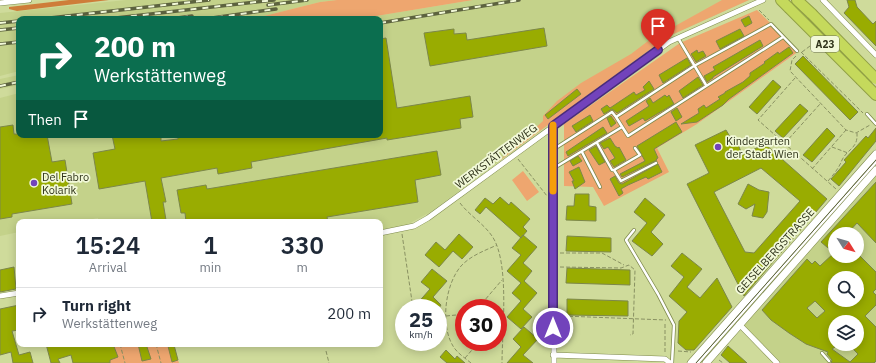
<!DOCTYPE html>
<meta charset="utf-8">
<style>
:root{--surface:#fff;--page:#f6f6f7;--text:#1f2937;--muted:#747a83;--line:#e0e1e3}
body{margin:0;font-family:"IBM Plex Sans",sans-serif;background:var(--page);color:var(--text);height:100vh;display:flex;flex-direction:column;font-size:15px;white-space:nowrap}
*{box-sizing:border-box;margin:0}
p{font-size:13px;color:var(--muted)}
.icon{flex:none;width:22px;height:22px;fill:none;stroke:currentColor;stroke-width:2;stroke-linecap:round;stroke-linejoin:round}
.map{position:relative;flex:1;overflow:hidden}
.drawer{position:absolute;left:16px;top:219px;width:367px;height:128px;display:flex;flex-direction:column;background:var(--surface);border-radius:8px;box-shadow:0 2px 10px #0003}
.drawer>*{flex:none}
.banner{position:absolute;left:16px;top:16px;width:367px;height:122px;border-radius:8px;box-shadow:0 2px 10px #0003;background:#0b6e4f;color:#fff;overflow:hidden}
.needle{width:26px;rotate:127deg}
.buttons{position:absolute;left:828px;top:227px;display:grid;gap:8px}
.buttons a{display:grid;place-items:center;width:36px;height:36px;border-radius:50%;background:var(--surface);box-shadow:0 2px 10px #0003;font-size:20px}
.speed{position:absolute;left:395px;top:299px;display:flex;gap:8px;font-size:20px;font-weight:700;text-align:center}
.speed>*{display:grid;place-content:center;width:52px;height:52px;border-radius:50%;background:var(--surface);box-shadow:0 2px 10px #0003;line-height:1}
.speed small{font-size:10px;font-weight:400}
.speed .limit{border:6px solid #d22;background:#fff;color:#111}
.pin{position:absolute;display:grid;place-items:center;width:34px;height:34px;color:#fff;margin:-41px -17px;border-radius:50% 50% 50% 0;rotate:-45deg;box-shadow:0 0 4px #0007}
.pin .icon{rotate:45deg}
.me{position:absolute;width:44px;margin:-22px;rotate:0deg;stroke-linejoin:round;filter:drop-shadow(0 0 3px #0008)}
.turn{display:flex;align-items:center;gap:14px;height:84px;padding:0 12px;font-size:18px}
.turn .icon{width:52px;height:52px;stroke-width:2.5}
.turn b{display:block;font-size:28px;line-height:34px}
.then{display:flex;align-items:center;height:38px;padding:0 12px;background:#0003;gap:8px;font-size:15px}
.eta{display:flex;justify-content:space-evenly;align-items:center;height:68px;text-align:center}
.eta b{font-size:24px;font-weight:600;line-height:28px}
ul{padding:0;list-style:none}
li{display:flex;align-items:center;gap:12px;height:52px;padding:0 12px;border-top:1px solid var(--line)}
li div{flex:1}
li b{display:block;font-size:15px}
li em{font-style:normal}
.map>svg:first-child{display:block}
.built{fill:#c4d28a;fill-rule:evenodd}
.green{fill:#eea66f}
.forest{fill:#ce7d39}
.building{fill:#99ac01;stroke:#7c874a;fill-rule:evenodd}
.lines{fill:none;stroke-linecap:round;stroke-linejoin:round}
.lane-casing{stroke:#7f8a4d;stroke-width:4}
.street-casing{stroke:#7f8a4d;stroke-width:6}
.secondary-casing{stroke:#7f8a4d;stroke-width:8}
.highway-casing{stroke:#909f45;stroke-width:12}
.path{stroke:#899162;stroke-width:1;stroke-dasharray:4 2;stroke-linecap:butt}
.lane{stroke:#fff;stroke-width:2.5}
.street{stroke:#fff;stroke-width:5}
.secondary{stroke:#fff;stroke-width:7}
.highway{stroke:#c5d95c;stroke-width:10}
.tram{stroke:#5d633f;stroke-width:1}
.rail-casing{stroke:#5d633f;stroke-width:3.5}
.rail{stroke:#f2f9d9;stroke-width:2;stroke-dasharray:6;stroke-linecap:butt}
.highway-bridge-casing{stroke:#909f45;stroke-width:12;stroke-linecap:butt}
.highway-bridge{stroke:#c5d95c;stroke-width:10}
.route-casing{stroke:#4a2c7a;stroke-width:10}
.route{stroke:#7243bb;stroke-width:7}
.slow{stroke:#f59e0b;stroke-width:7}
.poi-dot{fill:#7243bb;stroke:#f2f9d9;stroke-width:1.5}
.labels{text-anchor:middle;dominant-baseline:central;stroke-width:3.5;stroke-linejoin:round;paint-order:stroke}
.shield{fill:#f2f9d9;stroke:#6a6e53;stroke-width:1}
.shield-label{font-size:10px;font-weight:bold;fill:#2f331a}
.poi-label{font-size:11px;fill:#2f331a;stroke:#f2f9d9;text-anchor:start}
.street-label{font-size:11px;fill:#2f331a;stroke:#f2f9d9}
</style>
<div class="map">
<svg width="876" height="363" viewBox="0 0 876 363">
<rect width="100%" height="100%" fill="#cfdb9b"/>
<path class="built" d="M126,0H337L320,2L252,19H19V71L0,76V13Z
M473,0H749L667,37L432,211L405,226L380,230V222H98V218L77,222H19V232L0,236V98L19,93V135H380V19H358Z
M19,75V85L0,89V79Z
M876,171V363H778L739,324ZM835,234H857V256H835ZM835,278H857V300H835ZM835,322H857V344H835Z"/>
<path class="green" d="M337,0H473L358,19H252L320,2Z
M722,0H749L667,37L498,162L543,121V116L557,101L581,83L631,54L648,41Z
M757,10L799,51L697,124L657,148L669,172L604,206L593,187L564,186V124L680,43Z
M523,171L539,192L527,201L512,180Z
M105,344H173L179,363H110Z"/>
<path class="forest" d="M69,0H109L17,11L9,9V7Z"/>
<path class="building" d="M847,0H855L857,7L873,24L876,21V46L844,13L849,7Z
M749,16L752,23L745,27L741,20Z
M544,28L547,46L430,66L424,33L454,29V34L466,33L467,40Z
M740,29L744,36L720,49L716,41Z
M386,38L397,108L470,96L473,117L460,119L461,128L387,140V138L251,162L252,168L218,174L217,168L161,178L166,202H163L166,220L152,222L145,181L99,189L93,153L115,149L112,135H161V141L178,139V135H380V39Z
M760,40L763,46L713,77V78L707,82L704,76L715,70L713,67Z
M789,47L793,53L729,99L723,105L697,122L681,124L699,113L698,109L704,105L706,108L720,99L718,97L725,93V92L743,82L750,76V73L765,63L764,62L778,52L779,54Z
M697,50L698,53L703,51L706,56L696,62L691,54Z
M803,56L858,112L850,120L795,64Z
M687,58L691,65L663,83L659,75Z
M698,77L703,85L683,98L679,91Z
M773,80L781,87L757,114L749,107Z
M649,81L654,89L617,113L612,109L604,114L601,109L607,105L610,108L634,92L636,95L645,90L643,87Z
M577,89L581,94L548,119L545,115Z
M665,95L667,97L669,95L674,104L645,121L643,118L629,126L626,121L649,106L646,101L650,98L653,103Z
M800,104L808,111L783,138L775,131Z
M677,108L682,117L676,121L671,112Z
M590,115L593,121L576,132L572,126Z
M611,116L616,123L611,127L607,118Z
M676,122L682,132L654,149L658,158L656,159L657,160L622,177L620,174L645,161L637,146Z
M13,125L14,134L47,135L52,162L65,160L72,204L12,214V217L0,219V127Z
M603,127L607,133L568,156L566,152Z
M827,128L835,136L812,162L803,155Z
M876,128V141L839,186L831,179L846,162L844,160L866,136L868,138Z
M726,130L733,142L737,141L742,155L765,144L827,199L744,296L687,184L709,173L695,145ZM761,168L800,201L754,253L745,252L714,192Z
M610,138L615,146L618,148L619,147L626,160L614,167L610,161L615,158L608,147L604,149L600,143Z
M596,146L605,162L599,165L589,150Z
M437,151L441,175L415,180L418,202L327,217L328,222H186L185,213H181L177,190L206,185L207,189Z
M578,156L582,161L573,166L570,161Z
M658,164L662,172L648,179L646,177L628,185L621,189L623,193L619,196L610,179L615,176L619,183L622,184Z
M579,167L585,182L575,189L572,181H574L569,172Z
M876,182V243L857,223L847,234H835V256H860L876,272V289L873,292L876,295V305L865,316L876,327V361L874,363H831L832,360L827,354L828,352L806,344L789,333L771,320L762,310L807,259L812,264L815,261L820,266L834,253L821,242ZM835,278H857V300H835ZM815,301L825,311L817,318L807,308ZM835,322H857V344H848L858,354L850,362L832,349L835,347Z
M748,184L759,190L769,192L767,212L763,218L752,216L755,204L746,209L738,204Z
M575,194H589V206L596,207V221L566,220L567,206H574Z
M500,197L509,205L511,202L530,219L523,227L527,231L521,238L486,207L480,214L475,210L485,198L493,204Z
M645,198L665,215L651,232L663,244L652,256L632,241L647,223L634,212Z
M459,234L473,247L462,259L453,251L439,267L425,255L436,242L445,250Z
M523,235L537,247L523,263L532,271L524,281L537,293L523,309L532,317L521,329L507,317L521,301L512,293L521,283L507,271L521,255L512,248Z
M567,236L611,238V252L566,251Z
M682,253L702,269L687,287L700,298L717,278L732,307L694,350H686L678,343L679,321L687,312L669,296L684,277L671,266Z
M14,267L16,289L0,292V270Z
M567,268L630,270V285L566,283Z
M432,269L447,281L433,297L441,305L439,308H420L416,305L430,289L421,282Z
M567,299L628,301V316L567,315Z
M19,305V330L12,331L19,355L30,352L33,363H13L11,352L0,355V309Z
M524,327L538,339L523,355L533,363H507L521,347L513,339Z
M46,344H113L118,357L110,360V363H73L71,355L58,359L60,363H51Z
M138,344H146L151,359L142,361Z
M174,345L178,360L172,362L168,346Z
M728,346L747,363H730L721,355Z
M446,350L455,359L457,356L465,363H447L440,357Z"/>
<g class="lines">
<g class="lane-casing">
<path id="lane" d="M678,38L706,85
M867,114L876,124
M616,117L628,136L783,37
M597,143L612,170H614
M635,148L640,155L614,170L621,181L656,163
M554,149L612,112L616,117L694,66L771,24L797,51
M582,152L600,187
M554,168L622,127
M634,230L626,240L658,294L674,325L672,363
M822,353L829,361
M698,363L876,162"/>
</g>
<g class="street-casing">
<path id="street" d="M823,0L876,55
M0,3L29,0
M553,126L554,363
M380,233L414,226L428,218L669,42L763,0
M0,296L19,293
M739,324L777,363
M553,355L665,359L670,363"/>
</g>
<g class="secondary-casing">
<path id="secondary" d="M691,363L876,154
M706,363L876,170"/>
</g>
<g class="highway-casing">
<path id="highway" d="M781,0L789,8
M797,0L812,14
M861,80L876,95"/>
</g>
<path class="path" d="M759,10L769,20
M801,52L863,113
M802,52L814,43
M796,56L792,60L790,71L846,130L856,133L870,125
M795,78L758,120L836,189
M785,143L820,104
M832,147L848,153
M518,159L547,196
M812,169L846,130
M828,181C834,174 839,168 842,160C848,148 858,149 857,133
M460,203C469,215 483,223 492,236C510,262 502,331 502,363
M402,234L413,308
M560,253H602L624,265
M560,267L621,268L629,265L635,270L633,334L630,335
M478,308L502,280
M446,316L456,315L464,320
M563,316L666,320
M438,323L446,318
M498,337L502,340
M120,344L125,363
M156,344L161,363
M326,351L329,363
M678,351L691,352
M665,352V322
M465,358L479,342
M719,360L723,363
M471,363C465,358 457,353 453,346C440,325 445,283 462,265C472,255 484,251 497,245"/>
<use href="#lane" class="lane"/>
<use href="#street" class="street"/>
<use href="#secondary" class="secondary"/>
<use href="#highway" class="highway"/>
<path class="tram" d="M696,363L876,160"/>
<g class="rail-casing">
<path id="rail" d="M268,5L307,0
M41,19L209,0
M107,19L274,0
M170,19L192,16
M205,19L276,9
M0,23L19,21
M380,23L519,0
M0,30L19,28
M0,44L19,42
M0,86L19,82"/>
</g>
<use href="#rail" class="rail"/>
<g class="highway-bridge-casing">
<path id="highway-bridge" d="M789,8L861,80
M812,14L876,79"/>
</g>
<use href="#highway-bridge" class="highway-bridge"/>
</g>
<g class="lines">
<g class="route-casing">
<path id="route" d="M553,328V126L658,50"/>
</g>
<use href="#route" class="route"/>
<path class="slow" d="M553,191V125"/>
</g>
<g class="poi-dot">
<circle cx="718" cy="147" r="4"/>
<circle cx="34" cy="183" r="4"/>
</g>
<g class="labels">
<rect class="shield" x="811" y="36" width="28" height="16" rx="3"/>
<g class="shield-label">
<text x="825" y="44">A23</text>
</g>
<g class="poi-label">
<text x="726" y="141">Kindergarten<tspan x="726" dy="13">der Stadt Wien</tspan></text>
<text x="42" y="177">Del Fabro<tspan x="42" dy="13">Kolarik</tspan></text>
</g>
<g class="street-label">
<text transform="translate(496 156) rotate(-37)">WERKSTÄTTENWEG</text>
<text transform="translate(775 251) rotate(-48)">GEISELBERGSTRASSE</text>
</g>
</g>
</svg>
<div class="buttons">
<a><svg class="needle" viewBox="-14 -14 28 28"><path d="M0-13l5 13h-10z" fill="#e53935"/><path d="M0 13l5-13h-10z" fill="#747a83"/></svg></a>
<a><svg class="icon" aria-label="search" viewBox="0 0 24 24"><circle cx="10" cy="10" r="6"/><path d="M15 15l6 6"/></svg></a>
<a><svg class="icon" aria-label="layers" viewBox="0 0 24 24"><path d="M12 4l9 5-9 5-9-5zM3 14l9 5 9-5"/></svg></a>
</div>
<div class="speed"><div>25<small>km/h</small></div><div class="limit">30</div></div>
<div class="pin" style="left:658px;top:50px;background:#d93025"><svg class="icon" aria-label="arrive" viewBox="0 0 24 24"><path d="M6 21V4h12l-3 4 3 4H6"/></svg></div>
<svg class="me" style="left:553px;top:328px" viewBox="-20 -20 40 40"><circle r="17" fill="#7243bb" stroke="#fff" stroke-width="3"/><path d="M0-11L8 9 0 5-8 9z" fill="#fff"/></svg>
<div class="banner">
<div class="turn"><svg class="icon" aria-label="right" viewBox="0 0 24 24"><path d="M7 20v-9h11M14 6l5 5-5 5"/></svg><div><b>200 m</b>Werkstättenweg</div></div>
<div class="then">Then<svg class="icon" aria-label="arrive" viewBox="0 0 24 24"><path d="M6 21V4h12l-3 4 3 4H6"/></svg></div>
</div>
<section class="drawer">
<div class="eta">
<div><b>15:24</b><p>Arrival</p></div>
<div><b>1</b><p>min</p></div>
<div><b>330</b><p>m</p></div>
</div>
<ul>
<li><svg class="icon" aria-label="right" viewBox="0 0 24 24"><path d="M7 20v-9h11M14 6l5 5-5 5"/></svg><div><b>Turn right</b><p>Werkstättenweg</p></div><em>200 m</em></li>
</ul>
</section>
</div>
